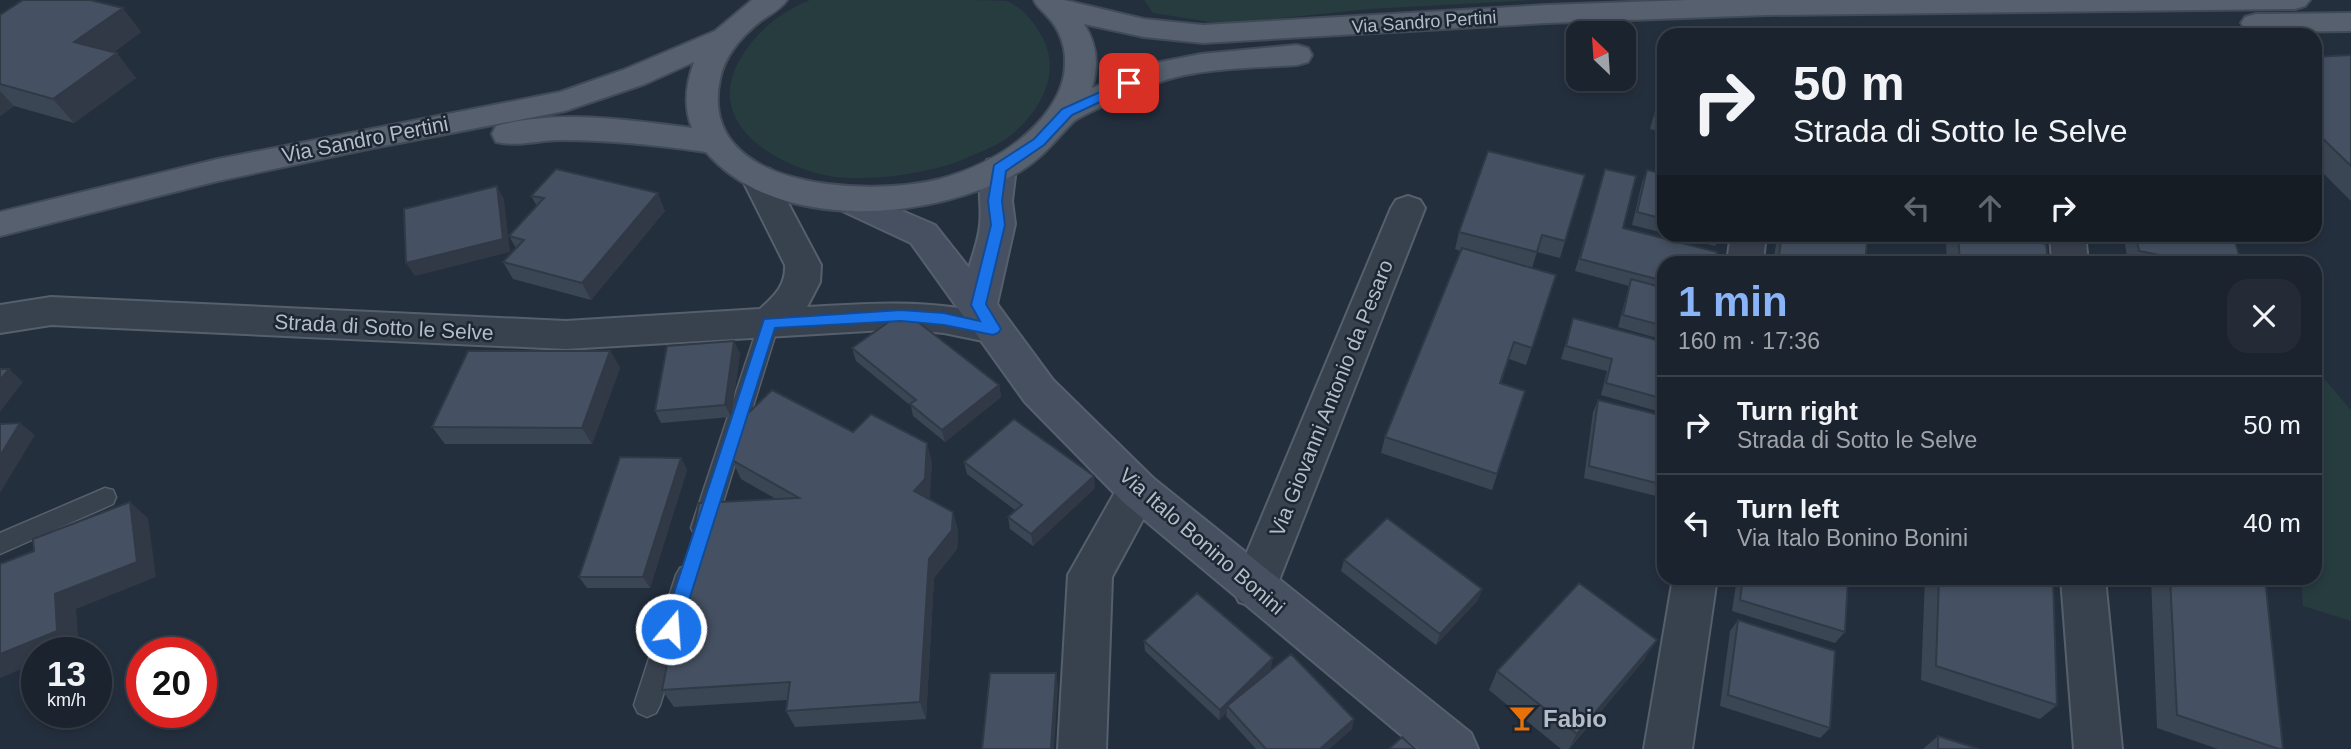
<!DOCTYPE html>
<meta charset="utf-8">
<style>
:root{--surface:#1b232e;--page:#242b36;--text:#f1f3f6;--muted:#a0a4aa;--line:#39404a;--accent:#8ab4f8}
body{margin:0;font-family:Helvetica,sans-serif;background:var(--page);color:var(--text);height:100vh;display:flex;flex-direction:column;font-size:26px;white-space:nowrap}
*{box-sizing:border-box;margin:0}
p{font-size:23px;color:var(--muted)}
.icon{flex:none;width:38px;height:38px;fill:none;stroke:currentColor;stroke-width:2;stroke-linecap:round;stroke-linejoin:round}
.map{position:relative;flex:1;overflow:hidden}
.details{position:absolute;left:1657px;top:256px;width:665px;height:329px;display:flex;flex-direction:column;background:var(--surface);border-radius:21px;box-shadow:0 4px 10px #0003,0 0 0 2px var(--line)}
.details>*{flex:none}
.guide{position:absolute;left:1657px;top:28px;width:665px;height:214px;border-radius:21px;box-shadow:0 4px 10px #0003,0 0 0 2px var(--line);background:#1b232e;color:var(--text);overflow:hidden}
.needle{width:46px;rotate:335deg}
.buttons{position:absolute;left:1566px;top:21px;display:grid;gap:14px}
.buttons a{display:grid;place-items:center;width:70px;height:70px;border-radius:14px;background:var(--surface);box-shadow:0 4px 10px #0003,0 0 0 2px var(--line);font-size:35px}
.speed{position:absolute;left:21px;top:637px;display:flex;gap:14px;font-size:35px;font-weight:700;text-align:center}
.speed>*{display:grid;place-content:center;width:91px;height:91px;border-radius:50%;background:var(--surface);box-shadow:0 4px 10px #0003,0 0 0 2px var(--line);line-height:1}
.speed small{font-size:18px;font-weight:400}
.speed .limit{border:10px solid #d22;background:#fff;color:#111}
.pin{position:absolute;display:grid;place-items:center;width:60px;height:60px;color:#fff;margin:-30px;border-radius:14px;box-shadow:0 4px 10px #0006}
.me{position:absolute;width:77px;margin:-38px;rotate:18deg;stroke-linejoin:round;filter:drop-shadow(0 0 5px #0008)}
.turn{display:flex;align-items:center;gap:24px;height:147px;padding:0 21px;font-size:32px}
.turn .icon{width:91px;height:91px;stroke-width:2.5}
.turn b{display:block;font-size:49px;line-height:60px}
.lanes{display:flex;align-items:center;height:66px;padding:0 21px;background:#0003;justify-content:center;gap:35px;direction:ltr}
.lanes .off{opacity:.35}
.round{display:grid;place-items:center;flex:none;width:74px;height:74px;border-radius:21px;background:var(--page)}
.overview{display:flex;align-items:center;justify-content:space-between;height:119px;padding:0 21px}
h1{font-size:42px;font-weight:700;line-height:52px;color:var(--accent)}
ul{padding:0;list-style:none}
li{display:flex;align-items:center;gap:21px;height:98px;padding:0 21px;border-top:2px solid var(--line)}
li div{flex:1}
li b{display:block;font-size:26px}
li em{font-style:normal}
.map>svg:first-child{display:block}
.green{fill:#263c3f}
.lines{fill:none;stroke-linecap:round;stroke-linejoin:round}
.service-casing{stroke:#565f6c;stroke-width:3}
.minor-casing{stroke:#565f6c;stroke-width:4}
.secondary-casing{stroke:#565f6c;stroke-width:4}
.primary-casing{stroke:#414a57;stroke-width:4}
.service{fill:#38414e;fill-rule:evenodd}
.minor{fill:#38414e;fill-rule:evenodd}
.secondary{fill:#465061;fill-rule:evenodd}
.primary{fill:#56606e;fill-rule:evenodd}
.wall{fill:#3b4654}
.shaded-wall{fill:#303945}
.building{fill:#455162;stroke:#303945;stroke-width:2}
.route{fill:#1a73e8;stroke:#114b97;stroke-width:2}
.labels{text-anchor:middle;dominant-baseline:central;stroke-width:5;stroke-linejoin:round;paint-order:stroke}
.far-street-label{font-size:18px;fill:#b4bcc9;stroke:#1d2633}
.street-label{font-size:21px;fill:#b4bcc9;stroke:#1d2633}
.near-poi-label{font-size:24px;font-weight:bold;fill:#b4bcc9;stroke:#1d2633;text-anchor:start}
</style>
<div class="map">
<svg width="2351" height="749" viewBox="0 0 2351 749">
<rect width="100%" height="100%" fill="#242f3e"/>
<path class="green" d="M810,0C858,0 906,0 954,0C969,0 992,0 1006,1C1020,5 1033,21 1040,33C1065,73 1038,117 1003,141C991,148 977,153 964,159C931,174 865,182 829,176C772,165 701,120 742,56C759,29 781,12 810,0Z
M1144,0H1533L1370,9L1223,24L1153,13Z
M2315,368L2351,410V621L2303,606L2301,578H2315Z"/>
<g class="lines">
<g class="service-casing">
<path id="service" d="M769,315L776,318L779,323L715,528L711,535L703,538L695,535L691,528L759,323L762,318Z
M105,488L113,490L116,497L113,504L0,554V533Z
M688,565L696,568L700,575L660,705L656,713L647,717L638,713L634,705L676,575L680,568Z"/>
</g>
<g class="minor-casing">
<path id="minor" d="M758,166L770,169L821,265L820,282L807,307C876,303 939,298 1006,319L1012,329L1006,339L993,343L944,333L901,329L566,349L51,325L0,333V305L51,297L566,321L760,309C774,296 786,286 785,265L741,177L746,169Z
M1408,196L1420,200L1425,208L1276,588L1269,602L1254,607L1239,602L1232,588L1391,208L1396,200Z
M1731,234H1766L1763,262H1727Z
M2050,234H2085L2088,262H2052Z
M1138,473L1153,478L1159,490L1112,577L1106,749H1058L1068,575L1123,478Z
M1673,578H1717L1692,749H1644Z
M2061,578H2105L2122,749H2074Z"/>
</g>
<g class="secondary-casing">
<path id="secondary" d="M999,157L1011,160L1016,168L1012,201L1015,224L997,304L1053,380L1153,478L1471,733L1478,749H1418L1123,502L1025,402L911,243L834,207L829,199L834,191L846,187L935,225L969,268C973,254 979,239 980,225C983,202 974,182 987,160Z"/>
</g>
<g class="primary-casing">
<path id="primary" d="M752,0H787C781,9 771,14 762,20C743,35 725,54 720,79C696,191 870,197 940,179C976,169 1011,151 1036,125C1052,108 1065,87 1065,64C1066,46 1059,28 1047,16C1042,10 1036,6 1034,0H1064L1144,19L1203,25L1546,5L1688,0H2310L2305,6L2295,9L1767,15L1546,23L1203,43L1144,37L1084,24C1097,44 1099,65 1092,88L1150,64L1201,54L1297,45L1308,48L1312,55L1308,62L1297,65C1256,68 1191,68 1155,84C1140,90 1082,114 1073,122C1054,141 1043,158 1019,172C932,221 777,234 706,152C657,145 610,140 561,140C539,140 518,147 496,142L492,134L496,126C559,109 629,120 692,128C683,106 686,84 694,62L645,84L565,111L368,149L218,181L0,236V212L218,159L560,92L623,70L715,31Z
M2351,13V31L2256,32L2245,29L2241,23L2245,17L2256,14Z"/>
</g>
<use href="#service" class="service"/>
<use href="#minor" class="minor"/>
<use href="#secondary" class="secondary"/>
<use href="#primary" class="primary"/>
</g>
<path class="wall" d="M0,15L141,32L114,52L136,78L74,123L14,106L0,116Z
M2351,55V201L2315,165V57Z
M1664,78V233L1632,225L1642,183L1647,170L1656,172L1661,141L1664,133L1650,129Z
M1605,169L1623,228L1664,262V340L1618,327L1629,286L1575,271Z
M1585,175L1560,258L1537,252L1532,268L1556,275L1526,365L1509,359L1501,383L1525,391L1492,490L1381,453L1385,437L1460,251L1455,249L1459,232Z
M531,196L665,211L591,300L513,279L503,262L516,248L509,236L537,206Z
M1669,234H1720L1715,246Z
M1778,234H1868L1865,262H1773Z
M1952,234H2000L2048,262H1947L1946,243Z
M2108,234H2233L2241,262H2128L2124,239L2109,236Z
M1573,318L1664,342V413L1601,395L1607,371L1561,359Z
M852,348L999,385L1001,397L945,442L913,416L911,406L856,361Z
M610,351L620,368L592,444H445L432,427Z
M740,353L731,417L661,423L655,411Z
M1598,400L1664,416V498L1584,478L1593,412Z
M853,432L932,462L929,499L953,512L958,531L957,549L934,578L926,719L795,727L786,711L787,700L674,707L662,690L776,499L741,479L732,460Z
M681,458L687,470L650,588H587L579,577Z
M964,462L1095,488L1033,546L1010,529L1008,517L1015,510L967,474Z
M1344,560L1482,589L1478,600L1436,645L1341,571Z
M1737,578H1848L1845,632L1835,643L1732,611Z
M1925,578H2053L2057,705L2040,719L1921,680Z
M2151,578H2265L2283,749H2218L2157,728Z
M1738,620L1830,728L1820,738L1720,706L1730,631Z
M1144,641L1271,669L1261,678L1352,729L1329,749H1256L1226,716L1227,712L1219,720L1145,651Z
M1644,660L1569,749H1561L1489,690L1497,671Z
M1938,736L1979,749H1923Z"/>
<path class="shaded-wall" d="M123,8L141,32L94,66L74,42Z
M117,53L136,78L74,123L53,99Z
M0,91L14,106L0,116Z
M497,186L504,199L510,252L415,276L406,263Z
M658,193L665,211L591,300L582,283Z
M734,341L740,353L731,417L725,405Z
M610,351L620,368L592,444L582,428Z
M9,369L23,382L0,412V380Z
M999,385L1001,397L945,442L942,430Z
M20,423L35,435L0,493V456Z
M927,443L932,462L930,498L919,510L914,491Z
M681,458L687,470L650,588L643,577Z
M1094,476L1095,488L1033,546L1031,534Z
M130,502L148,518L156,577L76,609L79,646L62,653H37V663L0,678V654L55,594Z
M953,512L958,531L957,549L934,578L926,719L920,702L929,559Z
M1482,589L1478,600L1436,645L1440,634Z
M1657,640L1644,660L1568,749L1577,734Z
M1273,658L1271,669L1230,709L1227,706V712L1219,720L1220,710Z
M1056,673L1058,687L1054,749H1051Z
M1354,719L1352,729L1329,749H1320Z"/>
<path class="building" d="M23,0H90L123,8L74,42L117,53L53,99L0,84V15Z
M2351,55V166L2315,131V57Z
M1664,82V118L1655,116Z
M1664,139V169H1660Z
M1488,151L1585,175L1565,241L1542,235L1537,252L1459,232Z
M556,169L658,193L582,283L503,262L524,240L509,236L544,198L531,196Z
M1605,169L1636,176L1623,228L1717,252L1715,262H1664V281L1580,259Z
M1647,170L1664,174V219L1637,212Z
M497,186L503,239L406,263L404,209Z
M1782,234H1868L1865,262H1778Z
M1958,234H2000L2046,244L2048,262H1960Z
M2136,234H2233L2241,262H2195L2139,251Z
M1462,248L1556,275L1532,348L1514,342L1500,383L1525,391L1497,474L1385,437Z
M1631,279L1664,288V326L1623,315Z
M904,311L999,385L942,430L910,404L916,400L852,348Z
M1573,318L1664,342V399L1606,383L1612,359L1566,346Z
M734,341L725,405L655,411L667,346Z
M468,351H610L582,428L432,427Z
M0,369H9L0,380Z
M772,390L853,432L871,414L927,443L925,479L914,491L953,512L952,530L929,559L920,702L786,711L790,682L662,690L699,503L799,498L732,460L739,422Z
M1598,400L1664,416V485L1589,466Z
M1014,419L1094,476L1031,534L1008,517L1022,505L964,462Z
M20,423L0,456V424Z
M620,457L681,458L643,577H579Z
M130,502L137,562L55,594L57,631L0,654V564L34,551L33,539Z
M1387,518L1482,589L1440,634L1344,560Z
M1743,578H1848L1845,632L1740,600Z
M1939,578H2053L2057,705L1936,666Z
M2170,578H2265L2283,749H2279L2177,715Z
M1579,583L1657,640L1577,734L1497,671Z
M1197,593L1273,658L1220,710L1144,641Z
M1738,620L1835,651L1830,728L1728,695Z
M1291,654L1354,719L1320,749H1266L1227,706Z
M990,673H1056L1051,749H982Z
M1938,736L1979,749H1938Z
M1402,737L1415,749H1389Z"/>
<path class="route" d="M1129,79L1134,80V86L1072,115L1044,145L1006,171L1002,201L1005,225L986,304L1001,329L998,333L993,335L944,325L901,321L775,328L680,629L678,635L671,637L665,635L662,629L764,319L901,310L944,313L980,321L971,305L991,225L988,201L994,165L1034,139L1062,109Z"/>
<defs>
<g id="bar-bare" transform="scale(2.1)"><path d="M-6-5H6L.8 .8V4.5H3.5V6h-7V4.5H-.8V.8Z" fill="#e8710a" stroke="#1d2633" stroke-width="2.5" paint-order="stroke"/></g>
</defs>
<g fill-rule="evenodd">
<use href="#bar-bare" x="1522" y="718"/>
</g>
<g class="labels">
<g class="far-street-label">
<text transform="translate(1424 22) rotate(-4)">Via Sandro Pertini</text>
</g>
<g class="street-label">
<text transform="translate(365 139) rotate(-11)">Via Sandro Pertini</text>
<text transform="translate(384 327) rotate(3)">Strada di Sotto le Selve</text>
<text transform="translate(1331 398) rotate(-68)">Via Giovanni Antonio da Pesaro</text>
<text transform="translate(1202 541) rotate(41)">Via Italo Bonino Bonini</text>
</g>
<g class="near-poi-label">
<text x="1543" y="718">Fabio</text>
</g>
</g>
</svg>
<div class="buttons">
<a><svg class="needle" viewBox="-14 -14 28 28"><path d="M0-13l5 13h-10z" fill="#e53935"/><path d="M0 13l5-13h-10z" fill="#a0a4aa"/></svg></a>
</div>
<div class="speed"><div>13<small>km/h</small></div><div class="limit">20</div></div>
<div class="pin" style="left:1129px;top:83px;background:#d93025"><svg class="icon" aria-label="arrive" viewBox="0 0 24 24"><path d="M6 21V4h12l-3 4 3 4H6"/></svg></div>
<svg class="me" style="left:671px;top:629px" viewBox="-20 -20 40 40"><circle r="17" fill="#1a73e8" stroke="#fff" stroke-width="3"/><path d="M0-11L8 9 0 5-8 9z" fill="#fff"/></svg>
<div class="guide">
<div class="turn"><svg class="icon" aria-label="right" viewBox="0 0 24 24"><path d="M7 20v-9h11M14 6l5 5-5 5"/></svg><div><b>50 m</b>Strada di Sotto le Selve</div></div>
<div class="lanes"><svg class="icon off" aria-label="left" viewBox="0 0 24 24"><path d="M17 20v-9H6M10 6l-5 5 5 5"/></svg><svg class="icon off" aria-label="ahead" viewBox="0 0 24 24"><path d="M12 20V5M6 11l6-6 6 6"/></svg><svg class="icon" aria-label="right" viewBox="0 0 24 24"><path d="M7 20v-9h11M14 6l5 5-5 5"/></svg></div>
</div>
<section class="details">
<div class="overview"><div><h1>1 min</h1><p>160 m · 17:36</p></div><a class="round"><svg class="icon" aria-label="close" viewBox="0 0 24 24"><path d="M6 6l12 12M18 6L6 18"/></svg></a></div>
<ul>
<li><svg class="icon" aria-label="right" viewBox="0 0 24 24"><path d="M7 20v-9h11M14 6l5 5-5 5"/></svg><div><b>Turn right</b><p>Strada di Sotto le Selve</p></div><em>50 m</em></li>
<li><svg class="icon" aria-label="left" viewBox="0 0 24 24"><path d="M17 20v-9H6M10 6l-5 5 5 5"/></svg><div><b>Turn left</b><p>Via Italo Bonino Bonini</p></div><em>40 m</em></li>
</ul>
</section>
</div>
